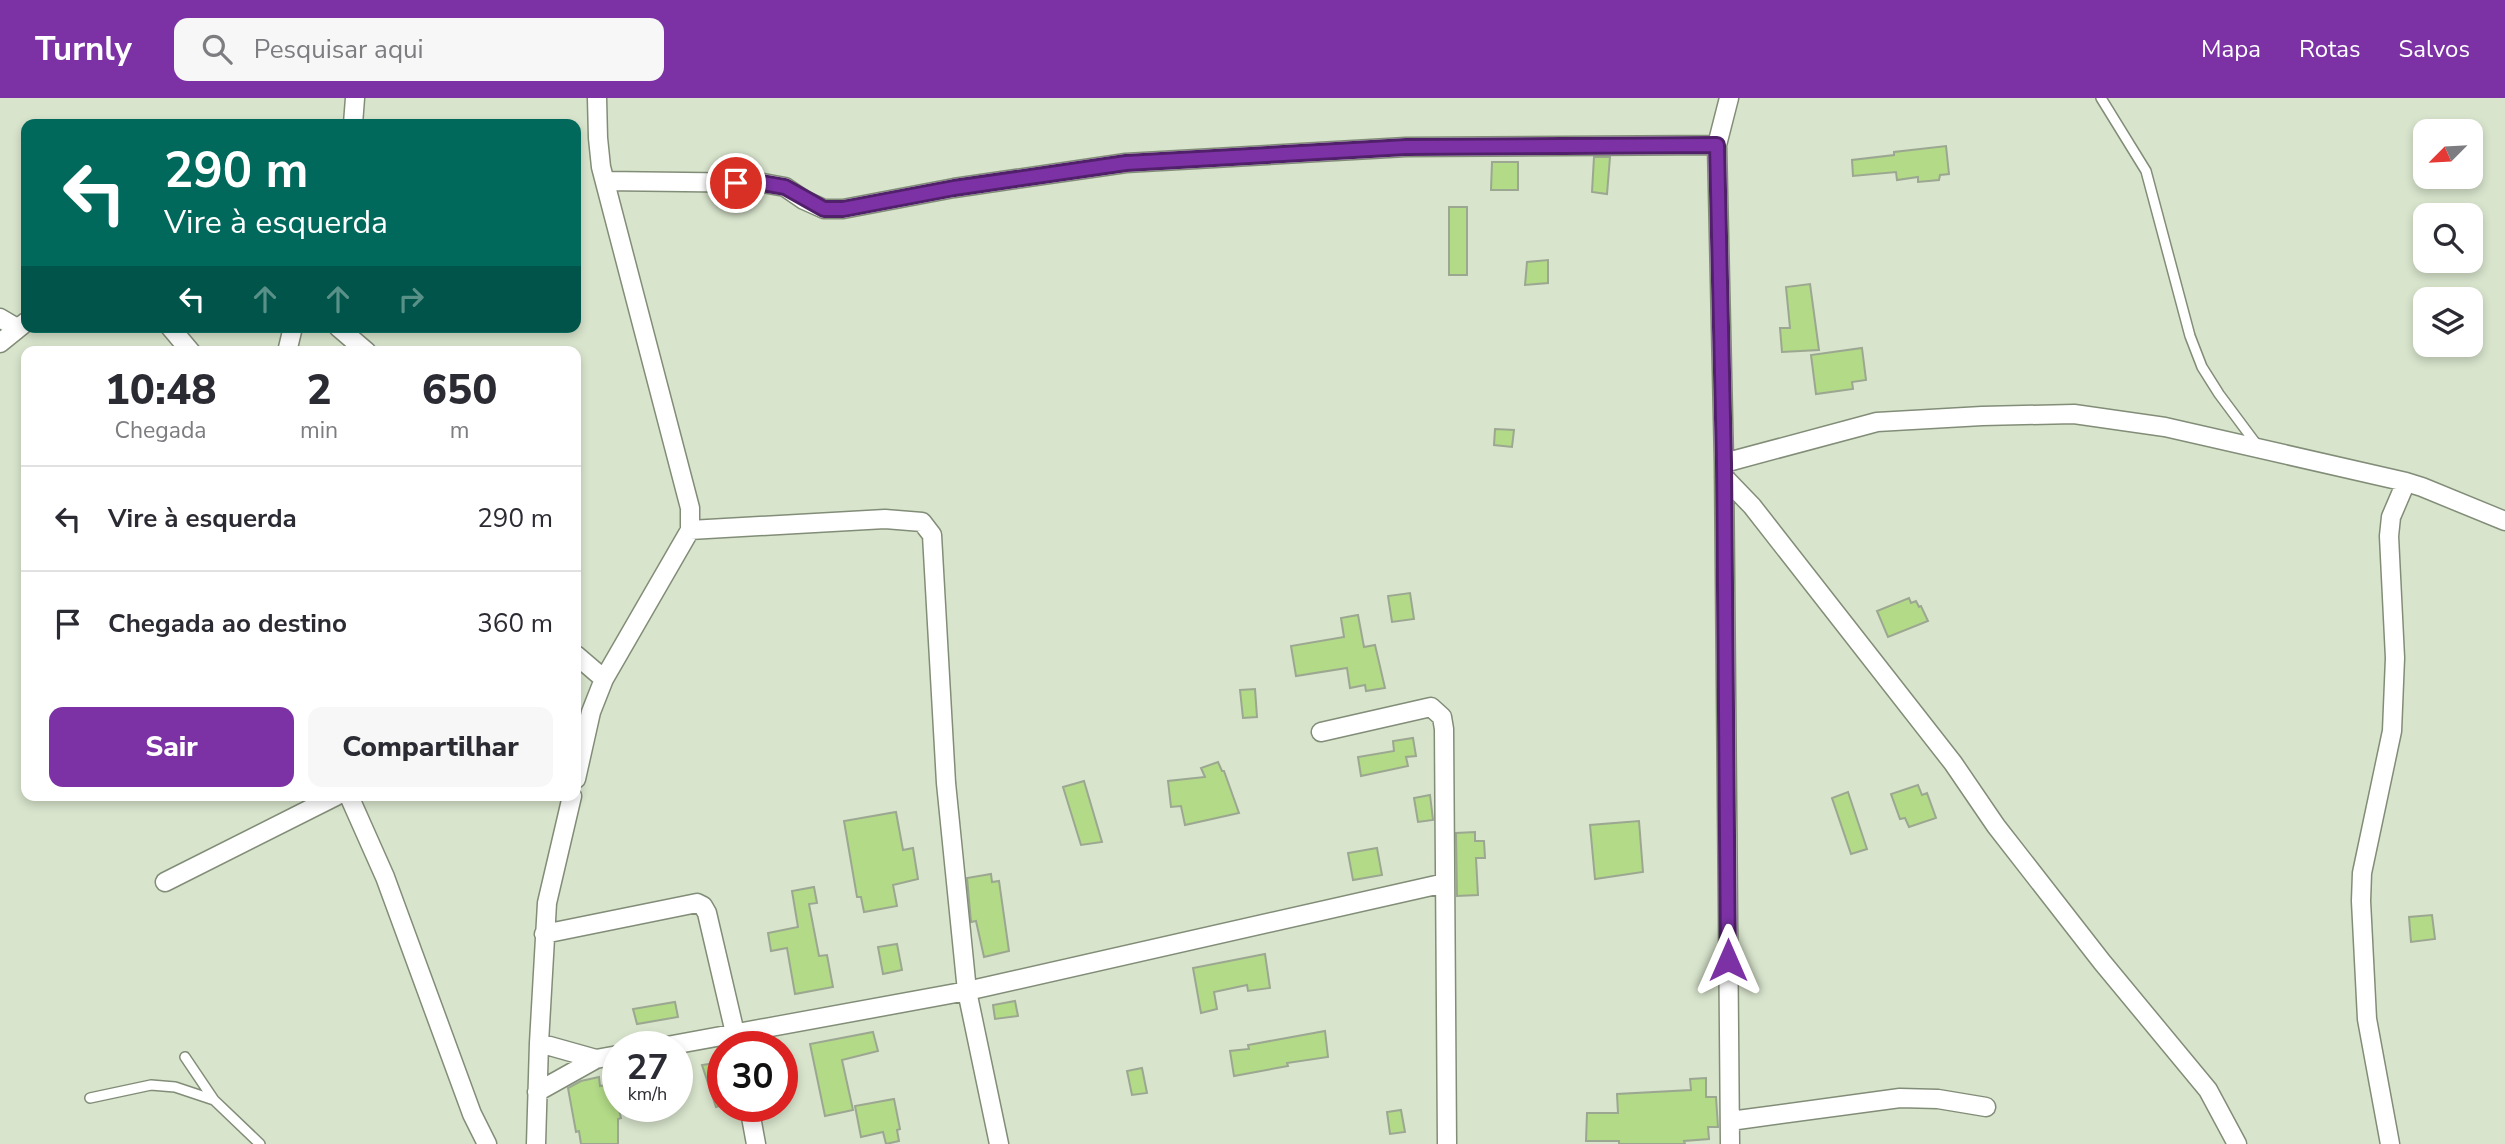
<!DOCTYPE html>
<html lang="pt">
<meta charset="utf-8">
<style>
:root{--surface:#fff;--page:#f7f7f7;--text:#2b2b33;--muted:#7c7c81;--line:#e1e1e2;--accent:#7c32a5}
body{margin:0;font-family:"Nunito Sans",sans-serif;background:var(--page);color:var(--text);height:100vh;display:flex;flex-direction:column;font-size:26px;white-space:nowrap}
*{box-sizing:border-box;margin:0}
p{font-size:23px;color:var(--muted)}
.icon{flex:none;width:38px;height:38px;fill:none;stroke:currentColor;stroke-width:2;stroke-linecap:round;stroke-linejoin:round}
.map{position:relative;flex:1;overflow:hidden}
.panel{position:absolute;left:21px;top:248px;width:560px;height:455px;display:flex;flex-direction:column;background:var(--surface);border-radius:14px;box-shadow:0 4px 10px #0003}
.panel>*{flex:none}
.top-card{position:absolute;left:21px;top:21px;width:560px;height:214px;border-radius:14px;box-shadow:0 4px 10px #0003;background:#00695c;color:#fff;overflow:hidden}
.needle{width:46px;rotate:246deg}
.tools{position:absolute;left:2413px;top:21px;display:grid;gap:14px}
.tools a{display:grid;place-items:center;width:70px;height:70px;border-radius:14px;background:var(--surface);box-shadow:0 4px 10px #0003;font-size:35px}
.speed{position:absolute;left:602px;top:933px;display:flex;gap:14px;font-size:35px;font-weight:700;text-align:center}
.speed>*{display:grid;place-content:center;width:91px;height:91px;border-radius:50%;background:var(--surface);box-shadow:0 4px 10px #0003;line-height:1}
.speed small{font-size:18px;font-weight:400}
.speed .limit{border:10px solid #d22;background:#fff;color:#111}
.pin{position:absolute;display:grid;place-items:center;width:60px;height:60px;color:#fff;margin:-30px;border:4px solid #fff;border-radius:50%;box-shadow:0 2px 7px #0007}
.me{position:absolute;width:77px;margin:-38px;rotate:0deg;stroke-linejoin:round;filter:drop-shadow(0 0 5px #0008)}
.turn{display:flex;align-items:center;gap:24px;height:147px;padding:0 28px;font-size:32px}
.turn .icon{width:91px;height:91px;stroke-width:2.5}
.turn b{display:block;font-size:49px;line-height:60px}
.lanes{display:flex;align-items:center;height:66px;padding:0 28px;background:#0003;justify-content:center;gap:35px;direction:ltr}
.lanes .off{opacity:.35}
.eta{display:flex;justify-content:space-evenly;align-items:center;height:119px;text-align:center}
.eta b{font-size:42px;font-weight:800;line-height:49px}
.action{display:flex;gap:14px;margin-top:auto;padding:14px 28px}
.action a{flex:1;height:80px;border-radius:14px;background:var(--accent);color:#fff;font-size:28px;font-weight:800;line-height:80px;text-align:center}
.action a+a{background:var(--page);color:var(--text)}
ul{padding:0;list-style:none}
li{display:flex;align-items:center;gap:21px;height:105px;padding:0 28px;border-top:2px solid var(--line)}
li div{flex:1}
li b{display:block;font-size:26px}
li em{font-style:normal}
header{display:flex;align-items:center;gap:42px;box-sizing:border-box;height:98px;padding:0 35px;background:var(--accent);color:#fff}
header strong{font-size:33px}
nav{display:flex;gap:38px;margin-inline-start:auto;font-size:24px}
.search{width:490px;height:63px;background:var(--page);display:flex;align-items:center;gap:18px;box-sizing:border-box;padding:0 24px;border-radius:14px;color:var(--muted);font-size:26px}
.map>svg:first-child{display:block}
.building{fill:#b2da87;stroke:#9ca791;stroke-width:2}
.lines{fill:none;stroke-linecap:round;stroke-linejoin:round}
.service-casing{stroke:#828d78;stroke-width:12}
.minor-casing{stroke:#828d78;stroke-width:21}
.service{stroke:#fff;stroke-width:9}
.minor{stroke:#fff;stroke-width:18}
.route-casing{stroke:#51206b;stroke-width:18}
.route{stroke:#7c32a5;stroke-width:12}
</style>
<header>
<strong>Turnly</strong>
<div class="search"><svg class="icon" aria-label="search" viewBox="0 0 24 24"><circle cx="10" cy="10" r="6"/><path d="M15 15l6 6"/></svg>Pesquisar aqui</div>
<nav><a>Mapa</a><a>Rotas</a><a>Salvos</a></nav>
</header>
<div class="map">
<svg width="2505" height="1046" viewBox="0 0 2505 1046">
<rect width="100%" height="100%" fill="#d8e4cc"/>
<path class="building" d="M1946,48L1949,76L1940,77L1939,82L1918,84V79L1897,82L1896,74L1853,78L1852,62L1894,57V54Z
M1594,59H1610L1607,96L1592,94Z
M1492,64H1518V92H1491Z
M1449,109H1467V177H1449Z
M1548,162V185L1525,187L1527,164Z
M1810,186L1819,252L1782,254L1780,230H1790L1786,189Z
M1862,250L1866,282L1852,284L1853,291L1816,296L1811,257Z
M1495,331L1514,332L1512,349L1494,347Z
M1410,495L1414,521L1392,524L1388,498Z
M1909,500L1911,505L1916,503L1919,509L1921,508L1928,523L1888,539L1877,513Z
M1358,517L1364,549L1375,547L1385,590L1366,593L1365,587L1350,590L1347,570L1296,578L1291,548L1344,539L1341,520Z
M1255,591L1257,619L1243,620L1240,592Z
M1413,640L1416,658L1406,659L1408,668L1361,678L1358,659L1394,653L1393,643Z
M1218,664L1222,673H1224L1239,715L1185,727L1181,708L1171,709L1168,683L1205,679L1201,670Z
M1084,683L1102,744L1081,747L1063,689Z
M1918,687L1922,697L1927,695L1936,720L1909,729L1905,720L1900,721L1891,696Z
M1848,694L1867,751L1851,756L1832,700Z
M1430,697L1433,722L1418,724L1414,700Z
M896,714L903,752L913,750L918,781L893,787L897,808L864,814L861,799H857L844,723Z
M1639,723L1643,774L1595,781L1590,727Z
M1475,734V743H1484L1485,760H1476L1478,797L1457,798L1456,735Z
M1377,750L1382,777L1353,782L1348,755Z
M991,776L992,784L999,783L1009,853L984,859L976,823L971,824L967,780Z
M814,789L817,805L809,806L819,858L827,857L833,889L795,896L787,850L771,853L768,835L798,829L792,793Z
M2432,817L2435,841L2411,844L2409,819Z
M897,846L902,872L883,876L878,849Z
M1265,856L1270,890L1248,893L1247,887L1214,894L1217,911L1201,915L1193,870Z
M1015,903L1018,918L995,921L993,907Z
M675,904L678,919L637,926L633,911Z
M1325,933L1328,959L1287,965L1288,968L1234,978L1230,953L1249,951L1248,947Z
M873,934L878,953L842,962L853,1012L825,1018L810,946Z
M716,965L723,1007L716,1009L702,967Z
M1142,970L1147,995L1132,997L1127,973Z
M599,979L600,988L618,985V1008L621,1020L618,1021V1046H581L579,1033L576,1034L568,990L581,983Z
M1706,980V999H1716L1718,1029H1708L1709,1041L1684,1043L1685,1046H1619V1043H1586L1587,1015H1618L1617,996L1691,992L1690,981Z
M894,1001L900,1031L897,1032L899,1043L886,1046L883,1034L861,1039L855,1008Z
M1401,1012L1405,1034L1390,1036L1387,1014Z"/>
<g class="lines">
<g class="service-casing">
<path id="service" d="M2101,0L2146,73L2190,238L2202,269L2219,296L2257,347
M185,959L214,1002L260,1046
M90,1000L151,987L175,989L214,1002"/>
</g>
<g class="minor-casing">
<path id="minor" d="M1729,0L1717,47L1724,365L1730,1046
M353,26L355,0
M605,83L763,85L785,89L804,102L824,111H843L954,90L1126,65L1406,49L1717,47
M0,220L17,230
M170,229L191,254
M338,229L367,254
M0,245L26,224
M287,254L293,229
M1724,365L1877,324L1982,318L2074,316L2165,329L2406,384L2422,389L2505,423
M1724,379L1752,408L1953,665L1996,728L2102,864L2208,992L2237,1046
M690,432L885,421L922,424L932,437L946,685L967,893L999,1046
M576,557L604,581
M1321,634L1431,609L1442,619L1444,631L1447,1046
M576,681L591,614L604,581L690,432V410L601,69L598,40L597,0
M349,698L385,779L472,1016L487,1046
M165,784L336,698
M544,836L697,805L703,808L707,815L738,948
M539,945L596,961
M667,948L967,893L1445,785
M537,994L596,961L618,957
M749,1008L756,1046
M1730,1023L1900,1000L1938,1001L1986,1009
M536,1046L539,945L547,805L572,698
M2390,1046L2367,921L2361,803L2362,775L2392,633L2395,560L2389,438L2391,419L2406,384"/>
</g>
<use href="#service" class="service"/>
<use href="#minor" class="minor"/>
</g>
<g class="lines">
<g class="route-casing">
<path id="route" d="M736,85H762L785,89L824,111H843L954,90L1126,65L1406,49L1717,47L1724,365L1728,862"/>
</g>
<use href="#route" class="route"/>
</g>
</svg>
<div class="tools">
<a><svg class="needle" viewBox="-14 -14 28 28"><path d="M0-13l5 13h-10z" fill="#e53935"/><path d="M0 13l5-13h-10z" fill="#7c7c81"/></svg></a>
<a><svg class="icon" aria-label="search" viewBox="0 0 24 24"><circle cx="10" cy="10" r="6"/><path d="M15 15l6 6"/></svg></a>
<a><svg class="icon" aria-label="layers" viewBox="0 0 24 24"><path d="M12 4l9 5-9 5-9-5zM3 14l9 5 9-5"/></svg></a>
</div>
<div class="speed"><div>27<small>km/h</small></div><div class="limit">30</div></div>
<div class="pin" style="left:736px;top:85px;background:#d93025"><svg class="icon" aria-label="arrive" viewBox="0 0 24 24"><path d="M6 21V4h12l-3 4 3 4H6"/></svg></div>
<svg class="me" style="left:1728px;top:862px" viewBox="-20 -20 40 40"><path d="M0-17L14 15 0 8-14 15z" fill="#7c32a5" stroke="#fff" stroke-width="4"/></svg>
<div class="top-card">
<div class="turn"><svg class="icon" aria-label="left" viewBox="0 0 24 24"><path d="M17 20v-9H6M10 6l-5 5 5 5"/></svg><div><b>290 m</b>Vire à esquerda</div></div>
<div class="lanes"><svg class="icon" aria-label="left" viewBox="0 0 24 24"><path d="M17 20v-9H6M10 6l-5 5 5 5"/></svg><svg class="icon off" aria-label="ahead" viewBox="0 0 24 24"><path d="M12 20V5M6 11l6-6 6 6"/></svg><svg class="icon off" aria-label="ahead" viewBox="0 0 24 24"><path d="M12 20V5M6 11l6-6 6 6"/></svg><svg class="icon off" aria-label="right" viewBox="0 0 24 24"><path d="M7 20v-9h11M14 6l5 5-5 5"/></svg></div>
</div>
<section class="panel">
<div class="eta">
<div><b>10:48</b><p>Chegada</p></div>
<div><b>2</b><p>min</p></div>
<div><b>650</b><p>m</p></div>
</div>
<ul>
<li><svg class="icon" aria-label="left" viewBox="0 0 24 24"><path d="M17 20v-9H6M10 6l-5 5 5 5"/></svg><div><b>Vire à esquerda</b></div><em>290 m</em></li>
<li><svg class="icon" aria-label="arrive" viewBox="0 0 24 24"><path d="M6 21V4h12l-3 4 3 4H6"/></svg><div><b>Chegada ao destino</b></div><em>360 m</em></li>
</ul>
<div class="action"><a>Sair</a><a>Compartilhar</a></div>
</section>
</div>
